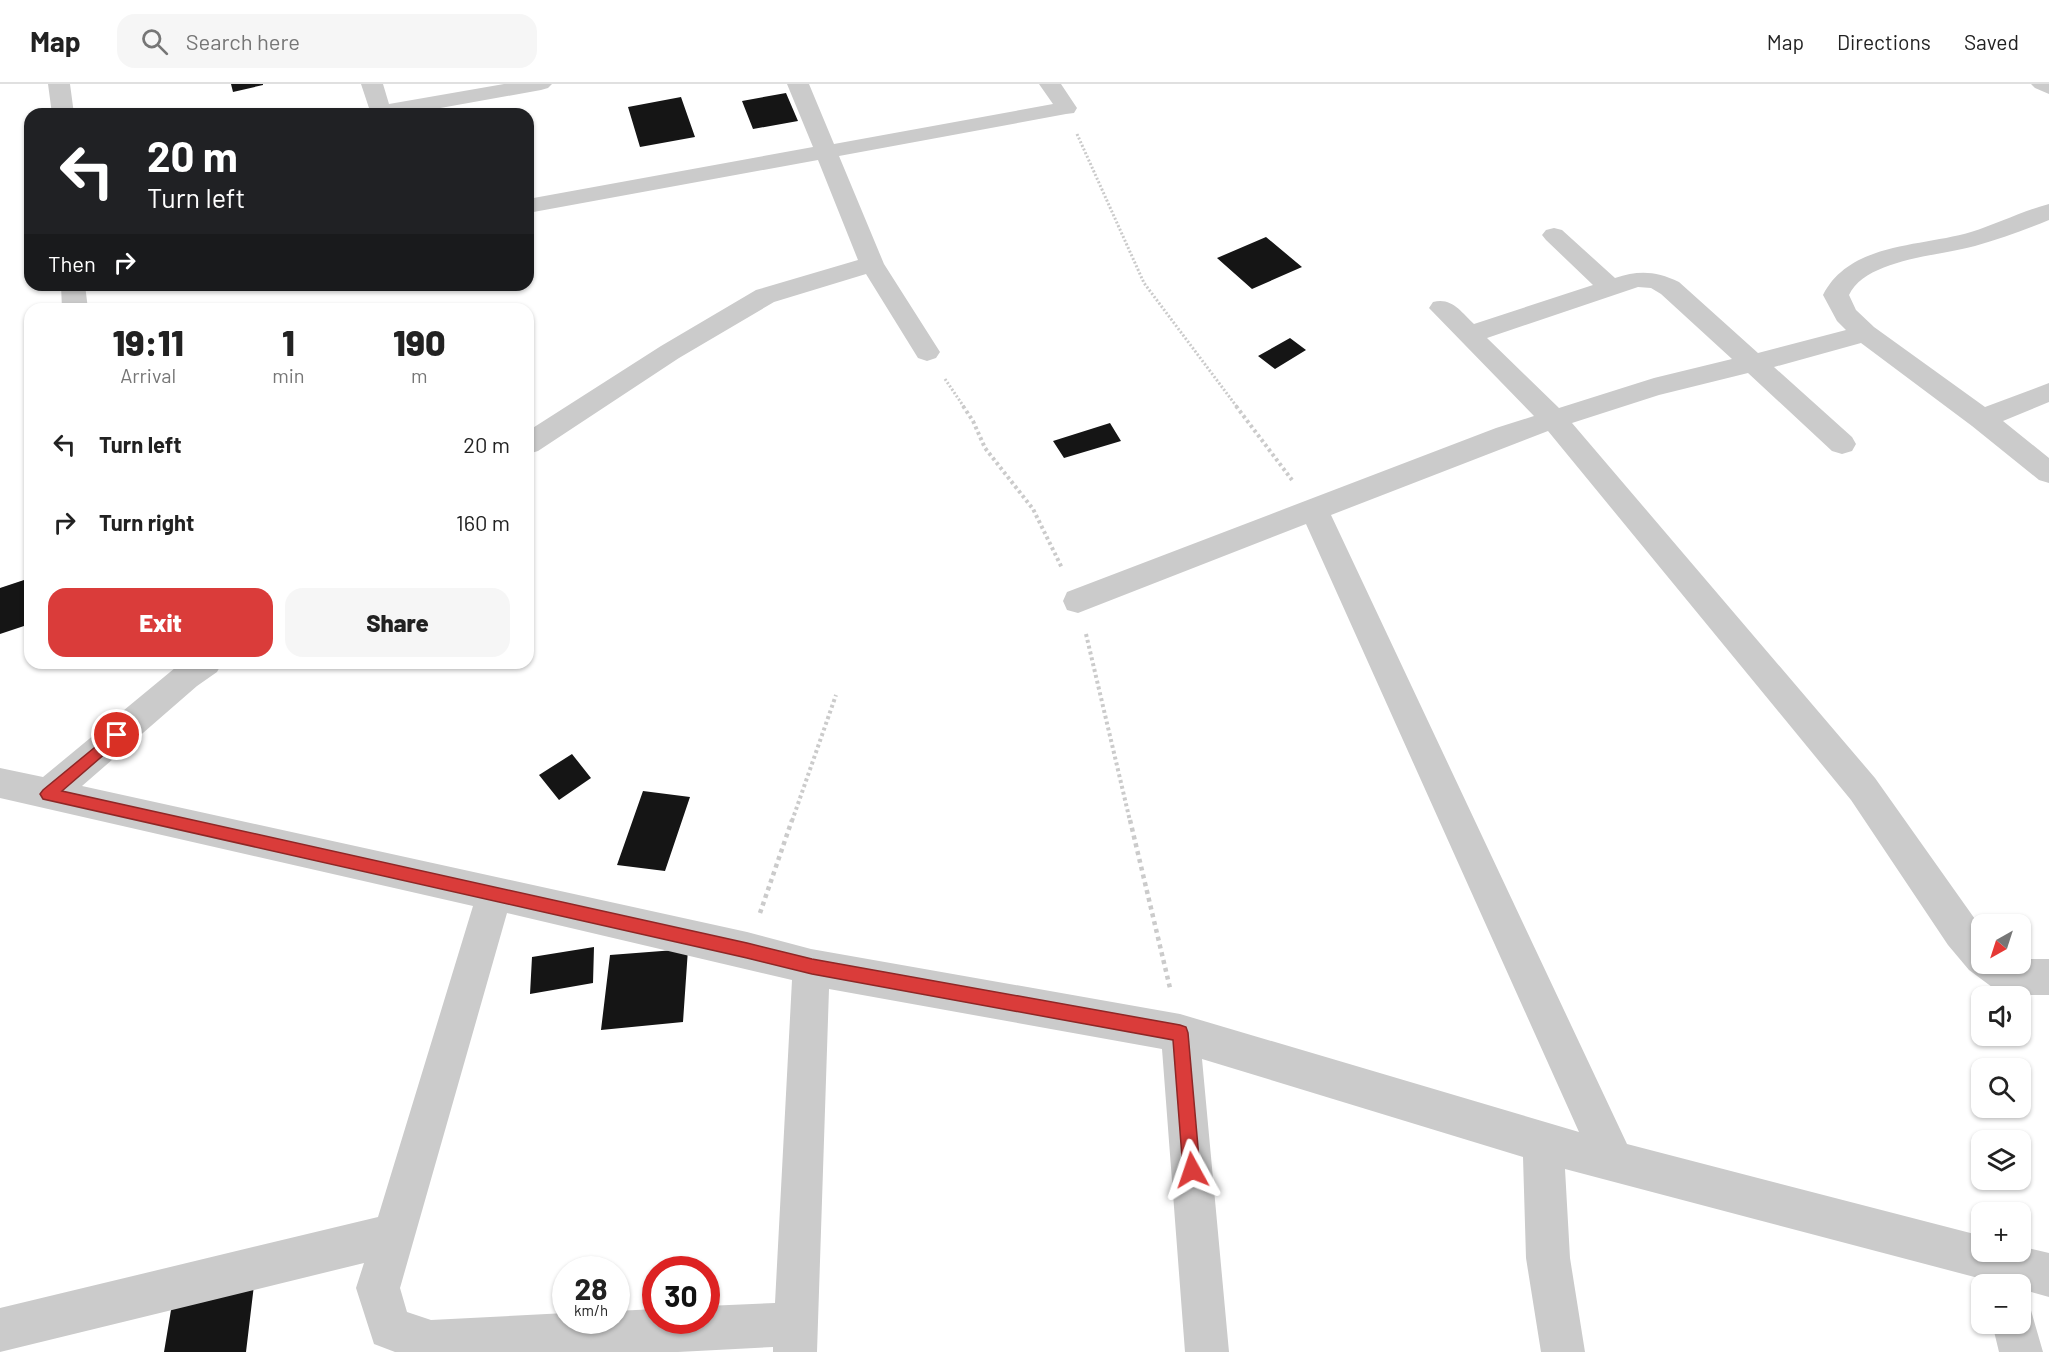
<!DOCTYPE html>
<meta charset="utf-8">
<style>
:root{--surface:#fff;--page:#f6f6f6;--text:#222;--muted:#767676;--line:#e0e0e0;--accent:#da3c3a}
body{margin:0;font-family:Barlow,sans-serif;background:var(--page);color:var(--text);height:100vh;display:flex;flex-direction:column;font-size:22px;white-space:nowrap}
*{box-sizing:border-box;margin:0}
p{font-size:20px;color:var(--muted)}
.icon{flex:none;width:33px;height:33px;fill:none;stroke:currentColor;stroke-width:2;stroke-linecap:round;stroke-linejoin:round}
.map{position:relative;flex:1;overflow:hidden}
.side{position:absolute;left:24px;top:219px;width:510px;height:366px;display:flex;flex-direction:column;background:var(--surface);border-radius:18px;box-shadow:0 2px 4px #0004}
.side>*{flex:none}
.guide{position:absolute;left:24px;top:24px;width:510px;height:183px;border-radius:18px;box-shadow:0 2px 4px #0004;background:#202124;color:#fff;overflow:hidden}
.needle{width:39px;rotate:219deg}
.buttons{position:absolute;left:1971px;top:830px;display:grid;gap:12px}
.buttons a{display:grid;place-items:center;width:60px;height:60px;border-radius:12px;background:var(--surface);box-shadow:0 2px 4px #0004;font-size:30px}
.speed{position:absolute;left:552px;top:1172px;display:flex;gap:12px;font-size:30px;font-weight:700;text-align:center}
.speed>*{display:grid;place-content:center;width:78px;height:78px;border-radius:50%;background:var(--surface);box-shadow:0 2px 4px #0004;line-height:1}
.speed small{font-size:15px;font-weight:400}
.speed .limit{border:9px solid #d22;background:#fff;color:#111}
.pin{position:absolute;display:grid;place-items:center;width:51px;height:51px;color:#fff;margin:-26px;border:3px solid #fff;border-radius:50%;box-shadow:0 2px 6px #0007}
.me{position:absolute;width:66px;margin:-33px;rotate:355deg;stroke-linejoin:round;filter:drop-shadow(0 0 4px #0008)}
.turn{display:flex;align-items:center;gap:21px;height:126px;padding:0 24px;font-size:27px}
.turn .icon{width:78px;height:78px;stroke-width:2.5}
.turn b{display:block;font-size:42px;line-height:51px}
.then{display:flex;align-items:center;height:57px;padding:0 24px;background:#0003;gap:12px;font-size:22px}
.eta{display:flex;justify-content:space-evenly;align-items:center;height:102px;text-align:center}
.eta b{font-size:36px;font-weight:800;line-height:42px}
.primary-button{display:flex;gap:12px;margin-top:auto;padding:12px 24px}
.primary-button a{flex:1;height:69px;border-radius:18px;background:var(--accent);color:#fff;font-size:24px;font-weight:800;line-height:69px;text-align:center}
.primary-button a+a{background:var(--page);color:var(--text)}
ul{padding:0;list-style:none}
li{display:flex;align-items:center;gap:18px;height:78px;padding:0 24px}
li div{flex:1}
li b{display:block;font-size:22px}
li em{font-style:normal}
header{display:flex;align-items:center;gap:36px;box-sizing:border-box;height:84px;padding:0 30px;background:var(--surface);border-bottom:2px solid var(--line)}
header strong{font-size:28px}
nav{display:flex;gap:33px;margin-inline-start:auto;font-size:21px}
.search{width:420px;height:54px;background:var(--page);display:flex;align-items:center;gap:15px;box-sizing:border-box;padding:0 21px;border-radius:18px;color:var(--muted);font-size:22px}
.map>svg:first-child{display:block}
.building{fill:#151515}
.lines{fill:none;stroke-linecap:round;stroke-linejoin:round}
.path-far2{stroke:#cbcbcb;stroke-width:3;stroke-dasharray:2 2;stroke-linecap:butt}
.path-far1{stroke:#cbcbcb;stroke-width:4;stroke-dasharray:3 3;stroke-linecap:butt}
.path{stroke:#cbcbcb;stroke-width:4.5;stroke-dasharray:4 4;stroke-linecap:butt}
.minor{fill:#cbcbcb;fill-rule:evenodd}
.route{fill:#da3c3a;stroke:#8e2726;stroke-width:1.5}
</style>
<header>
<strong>Map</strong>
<div class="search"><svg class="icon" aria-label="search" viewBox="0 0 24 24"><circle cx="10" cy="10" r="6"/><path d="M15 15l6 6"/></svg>Search here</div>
<nav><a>Map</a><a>Directions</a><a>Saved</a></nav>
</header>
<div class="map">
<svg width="2049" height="1268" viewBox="0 0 2049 1268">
<rect width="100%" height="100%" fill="#fff"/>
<path class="building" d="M231,0H263V1L233,8Z
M786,9L798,37L753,45L742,17Z
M681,13L695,53L640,63L628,23Z
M1266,153L1302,183L1252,205L1217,174Z
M1290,254L1306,266L1275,285L1258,272Z
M1110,339L1121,357L1064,374L1053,357Z
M30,494V540L0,550V504Z
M572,670L591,694L559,716L539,691Z
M643,707L690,713L665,787L617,781Z
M594,863L593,899L530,910L532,873Z
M688,865L683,938L601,946L610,871Z
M254,1201L246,1268H164L172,1220Z"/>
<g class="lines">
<path class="path-far2" d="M1077,50L1144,199L1237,323
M945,295L964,323"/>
<path class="path-far1" d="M963,322L973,337L985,364L1033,425L1062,484
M1236,322L1292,396
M1086,550L1130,737
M792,737L836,611"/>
<path class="path" d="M1130,736L1170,904
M760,829L792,736"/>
<path class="minor" d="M48,0H70L74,30H52Z
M361,0H383L389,20L504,0H552L548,4L541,6L407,30H371Z
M787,0H809L834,60L1053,20L1039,0H1061L1077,24L1074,29L1066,30L839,72L884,180L940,268L936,274L927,277L918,274L866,190L774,218L679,274L538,367L528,370V347L661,262L756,206L858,176L818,76L528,129V115L813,63Z
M2031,0H2049V10L2035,4Z
M2049,120V136C2025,146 2000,155 1975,162C1939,172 1866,175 1849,211L1856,226L1874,243L1985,323L2049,299V318L2003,337L2049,374V399L2039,396L1972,342L1861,259L1774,283L1852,353L1856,360L1852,367L1842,370L1832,367L1748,289L1659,311L1572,339L1875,694L1982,845V879H2020V875H2049V911H2009L1996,906L1969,886L1948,861L1851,716L1548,347L1331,431L1627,1060L1982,1152V1167H2020V1162L2049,1169V1213L2020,1205V1200H2001L1565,1085L1570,1174L1585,1268H1541L1526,1174L1523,1073L1202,975L1229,1268H1185L1162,965L829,905L817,1268H773V1263L678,1268H395L374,1260L356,1204L364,1179L0,1268V1224L378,1133L473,822L0,714V684L43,693L181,579H222L217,588L197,602L82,702L747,848L811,865L1180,930L1579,1048L1306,440L1078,529L1067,526L1063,517L1067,508L1496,344L1534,332L1429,224L1433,218C1452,213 1461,228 1474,240L1593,201L1546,156L1542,151L1546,146L1554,144L1562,146L1615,194C1639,186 1656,187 1679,198L1758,269L1846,246L1837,237L1823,211C1850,158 1921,163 1971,148C1997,140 2022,127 2049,120ZM1638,203L1651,204L1661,210L1732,275L1654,294L1559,324L1487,254ZM507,829L792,896L775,1219L706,1222V1236H656V1225L616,1227V1236H566V1229L431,1236L407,1228L400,1204Z
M61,201H85L88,225H62Z
M2020,1220L2030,1223L2043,1268H1999L1992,1239H2020Z"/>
</g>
<path class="route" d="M117,645L122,647L124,651L122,655L62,707L747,859L812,875L1180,941L1186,943L1188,949L1200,1086L1198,1092L1192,1094L1186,1092L1183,1086L1173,956L812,890L747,874L43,715L40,710L43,706Z"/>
</svg>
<div class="buttons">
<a><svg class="needle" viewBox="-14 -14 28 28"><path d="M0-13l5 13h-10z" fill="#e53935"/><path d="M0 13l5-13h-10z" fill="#767676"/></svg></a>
<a><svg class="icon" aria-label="sound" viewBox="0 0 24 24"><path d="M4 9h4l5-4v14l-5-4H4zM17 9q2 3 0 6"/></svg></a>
<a><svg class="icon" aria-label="search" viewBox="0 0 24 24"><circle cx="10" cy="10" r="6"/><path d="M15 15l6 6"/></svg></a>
<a><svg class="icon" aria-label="layers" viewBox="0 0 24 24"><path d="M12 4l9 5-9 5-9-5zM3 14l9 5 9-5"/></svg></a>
<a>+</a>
<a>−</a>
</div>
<div class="speed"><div>28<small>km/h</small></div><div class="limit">30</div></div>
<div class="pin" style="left:117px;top:651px;background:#d93025"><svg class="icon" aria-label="arrive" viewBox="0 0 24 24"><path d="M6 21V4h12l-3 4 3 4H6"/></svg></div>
<svg class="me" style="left:1192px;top:1086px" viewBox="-20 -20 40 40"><path d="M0-17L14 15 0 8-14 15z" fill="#da3c3a" stroke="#fff" stroke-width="4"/></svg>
<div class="guide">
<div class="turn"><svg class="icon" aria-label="left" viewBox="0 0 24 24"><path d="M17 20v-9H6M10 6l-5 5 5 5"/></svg><div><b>20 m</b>Turn left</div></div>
<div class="then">Then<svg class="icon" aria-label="right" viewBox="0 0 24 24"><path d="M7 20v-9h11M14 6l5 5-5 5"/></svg></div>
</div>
<section class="side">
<div class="eta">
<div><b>19:11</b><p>Arrival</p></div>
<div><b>1</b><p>min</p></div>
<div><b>190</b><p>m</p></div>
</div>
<ul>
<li><svg class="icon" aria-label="left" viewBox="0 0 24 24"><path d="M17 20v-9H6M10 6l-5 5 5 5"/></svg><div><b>Turn left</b></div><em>20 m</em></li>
<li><svg class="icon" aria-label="right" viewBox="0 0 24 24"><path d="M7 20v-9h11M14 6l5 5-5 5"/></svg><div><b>Turn right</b></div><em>160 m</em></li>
</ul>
<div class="primary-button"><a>Exit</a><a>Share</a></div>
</section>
</div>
